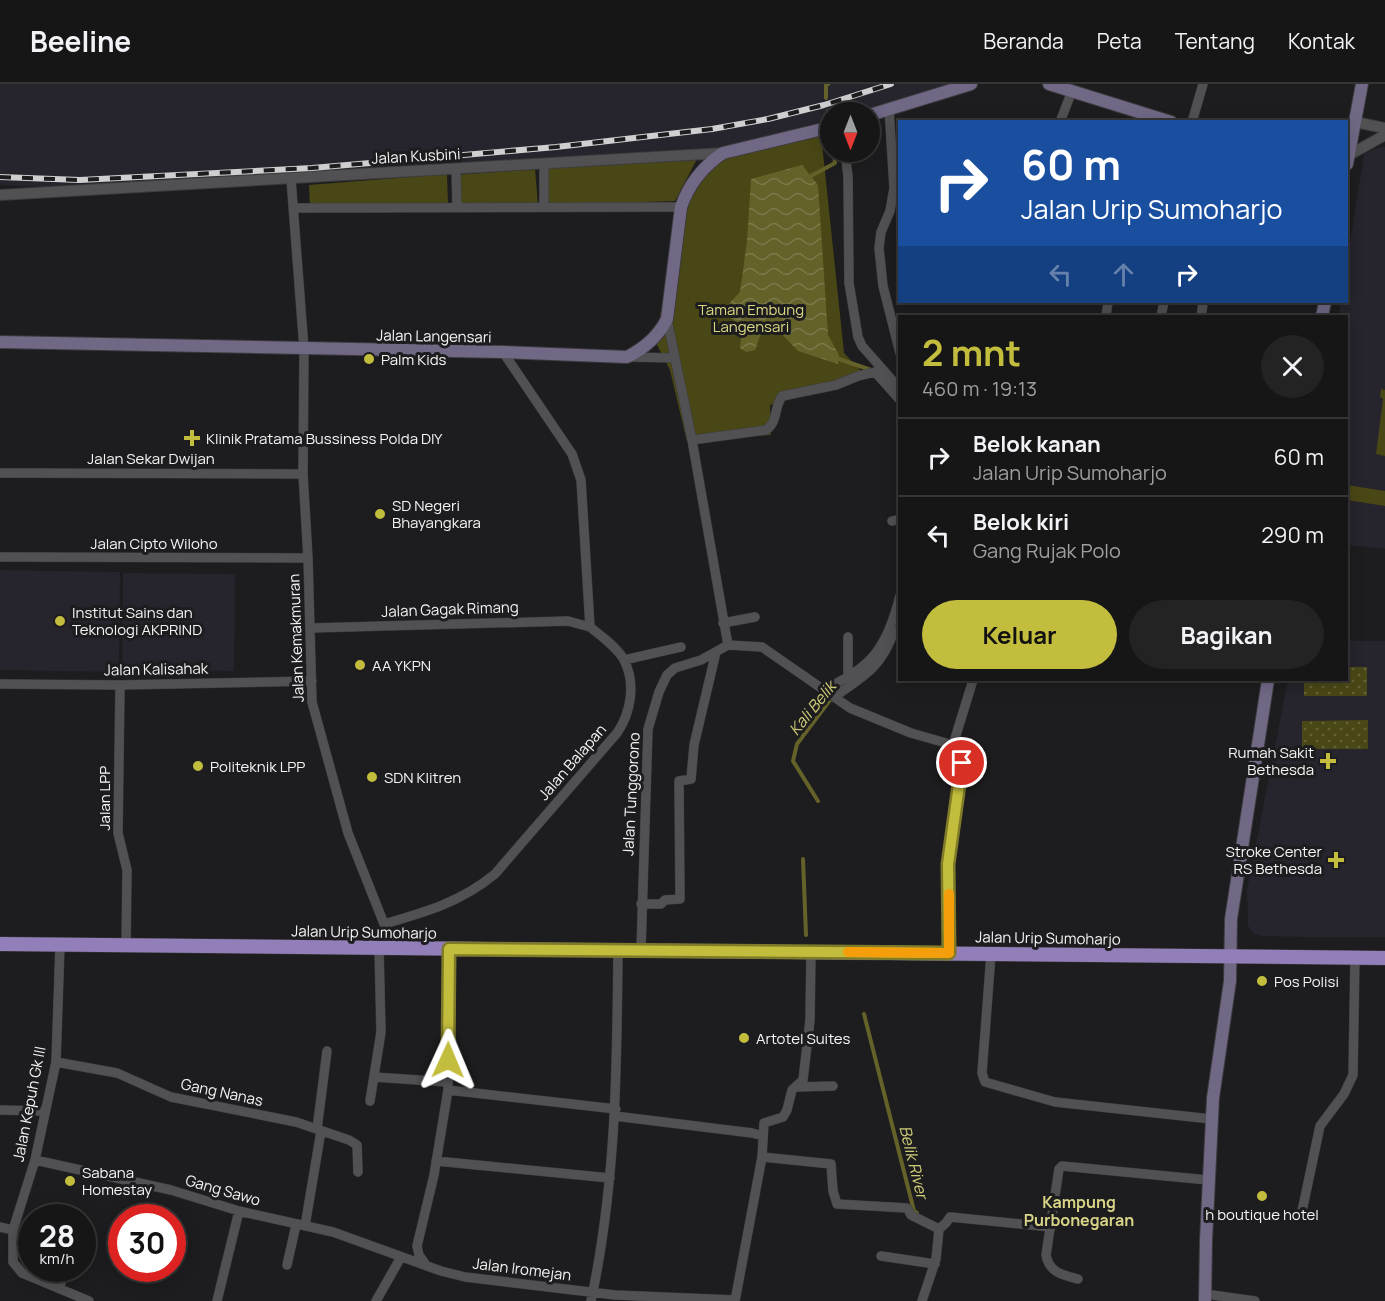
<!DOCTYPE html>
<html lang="id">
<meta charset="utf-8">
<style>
:root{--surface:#161617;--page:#232324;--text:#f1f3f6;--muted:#9e9fa1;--line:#353536;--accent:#c3bd3e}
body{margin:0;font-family:Manrope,sans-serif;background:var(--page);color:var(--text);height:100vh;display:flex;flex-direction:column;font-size:22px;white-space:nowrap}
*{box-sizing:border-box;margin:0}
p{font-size:20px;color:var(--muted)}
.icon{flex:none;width:33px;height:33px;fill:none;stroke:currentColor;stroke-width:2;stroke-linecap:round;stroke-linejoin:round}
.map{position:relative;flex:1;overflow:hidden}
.drawer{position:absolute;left:898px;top:231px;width:450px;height:366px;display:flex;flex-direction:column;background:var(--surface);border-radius:0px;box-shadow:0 3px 15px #0003,0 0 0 2px var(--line)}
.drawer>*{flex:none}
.hud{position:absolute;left:898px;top:36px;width:450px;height:183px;border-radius:0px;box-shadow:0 3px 15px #0003,0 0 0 2px var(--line);background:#1a4fa0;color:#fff;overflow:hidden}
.needle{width:39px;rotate:180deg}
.buttons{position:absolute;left:820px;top:18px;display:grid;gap:12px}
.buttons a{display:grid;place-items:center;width:60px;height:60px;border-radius:50%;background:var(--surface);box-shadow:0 3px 15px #0003,0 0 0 2px var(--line);font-size:30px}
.speed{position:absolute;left:18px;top:1120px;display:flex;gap:12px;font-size:30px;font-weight:700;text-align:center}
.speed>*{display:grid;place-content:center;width:78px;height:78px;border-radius:50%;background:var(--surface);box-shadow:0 3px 15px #0003,0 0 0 2px var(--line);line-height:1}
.speed small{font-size:15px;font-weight:400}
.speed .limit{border:9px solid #d22;background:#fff;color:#111}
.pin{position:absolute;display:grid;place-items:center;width:51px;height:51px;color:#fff;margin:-26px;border:3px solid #fff;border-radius:50%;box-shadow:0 2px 6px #0007}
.me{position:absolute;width:66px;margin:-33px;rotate:1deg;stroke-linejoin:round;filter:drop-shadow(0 0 4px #0008)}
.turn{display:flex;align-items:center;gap:21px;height:126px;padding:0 24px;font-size:27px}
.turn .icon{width:78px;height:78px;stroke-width:2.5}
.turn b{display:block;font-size:42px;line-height:51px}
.lanes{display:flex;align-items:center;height:57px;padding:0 24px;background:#0003;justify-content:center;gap:30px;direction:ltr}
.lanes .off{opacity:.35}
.round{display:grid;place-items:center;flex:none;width:63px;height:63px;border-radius:32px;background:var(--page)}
.summary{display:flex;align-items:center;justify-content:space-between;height:102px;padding:0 24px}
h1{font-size:36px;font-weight:700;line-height:45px;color:var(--accent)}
.primary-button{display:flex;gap:12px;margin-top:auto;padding:12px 24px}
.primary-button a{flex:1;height:69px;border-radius:36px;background:var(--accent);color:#111;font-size:24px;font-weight:700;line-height:69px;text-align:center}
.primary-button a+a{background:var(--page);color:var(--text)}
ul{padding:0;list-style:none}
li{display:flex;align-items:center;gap:18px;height:78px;padding:0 24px;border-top:2px solid var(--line)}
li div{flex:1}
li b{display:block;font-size:22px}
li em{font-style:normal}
header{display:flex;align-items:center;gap:36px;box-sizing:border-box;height:84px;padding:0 30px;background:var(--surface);border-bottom:2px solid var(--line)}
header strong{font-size:28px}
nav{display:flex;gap:33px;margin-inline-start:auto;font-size:21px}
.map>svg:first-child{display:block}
.built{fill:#26242c}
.green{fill:#4a4716}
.garden{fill:url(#garden-dots)}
.water{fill:url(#water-waves)}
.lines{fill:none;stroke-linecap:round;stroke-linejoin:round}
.stream{stroke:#646229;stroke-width:4}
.minor-casing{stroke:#3c3b3d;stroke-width:10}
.tertiary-casing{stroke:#3c3b3d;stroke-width:12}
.secondary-casing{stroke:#3c3b3d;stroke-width:14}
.primary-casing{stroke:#3c3b3d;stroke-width:15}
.minor{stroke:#515153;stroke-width:9}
.tertiary{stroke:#515153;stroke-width:10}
.secondary{stroke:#716886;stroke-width:12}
.primary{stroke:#927fb9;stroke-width:14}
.rail-casing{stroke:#cfcfd0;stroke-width:6}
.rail{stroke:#1d1d1f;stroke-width:4;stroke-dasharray:11;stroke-linecap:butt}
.route-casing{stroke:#7f7b28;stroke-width:15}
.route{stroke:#c3bd3e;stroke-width:10}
.slow{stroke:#f59e0b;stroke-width:10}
.poi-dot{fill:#c3bd3e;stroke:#1d1d1f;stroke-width:2}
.labels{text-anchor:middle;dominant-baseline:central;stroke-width:6;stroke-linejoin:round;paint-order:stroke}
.street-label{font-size:15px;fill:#f4f4f5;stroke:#1d1d1f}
.park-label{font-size:15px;fill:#dbd882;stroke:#1d1d1f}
.poi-label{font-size:15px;fill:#f4f4f5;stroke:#1d1d1f;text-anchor:start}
.water-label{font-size:16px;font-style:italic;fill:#cecb76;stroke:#1d1d1f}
.neighbourhood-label{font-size:16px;font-weight:bold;fill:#d8d587;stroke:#1d1d1f}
</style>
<header>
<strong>Beeline</strong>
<nav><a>Beranda</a><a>Peta</a><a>Tentang</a><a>Kontak</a></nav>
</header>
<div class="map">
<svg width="1385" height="1217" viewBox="0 0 1385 1217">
<defs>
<pattern id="garden-dots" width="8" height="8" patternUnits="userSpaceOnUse" patternTransform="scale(1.5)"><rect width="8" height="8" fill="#4a4716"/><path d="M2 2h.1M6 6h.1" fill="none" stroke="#656238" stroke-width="1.8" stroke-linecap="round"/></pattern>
<pattern id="water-waves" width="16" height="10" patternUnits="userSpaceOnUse" patternTransform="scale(1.5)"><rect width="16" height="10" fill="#646229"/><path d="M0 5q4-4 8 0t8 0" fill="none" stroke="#7b7949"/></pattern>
</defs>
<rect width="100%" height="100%" fill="#1d1d1f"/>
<path class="built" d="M0,0H952L858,28H831V37L722,63L63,104L0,101Z
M1382,63H1385V465L1347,461V232H1339L1341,218H1347V179L1364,69Z
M0,486L120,488L119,588L0,586Z
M123,489L235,490L234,587L122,585Z
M1347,557H1385V853H1306L1261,852L1254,850L1248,842L1247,806L1288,596H1347Z"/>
<path class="green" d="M821,50L844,269L868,294L770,321L771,351L687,358L670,286L655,257L682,124L700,89L729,69Z
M697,75L675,117L548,121L546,84Z
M535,85L538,121L455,122V91Z
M447,90L448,121L310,126L309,101Z
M1381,305L1385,306V372L1376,370L1383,315L1380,313Z
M1347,401L1385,407V422L1347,416Z"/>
<path class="garden" d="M1347,583H1367V612H1304V596H1347Z
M1368,636V665H1302V637Z"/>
<path class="water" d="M802,81L818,101L828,251L839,271L838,280L798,267L777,245L763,244L755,266L746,268L740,264L742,242L721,228L740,208L747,157L751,95Z"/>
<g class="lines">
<path class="stream" d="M826,14V1L828,0
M828,27L830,41
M811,92L835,79L834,68
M839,275L871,286
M818,717L793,677L797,660L833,612
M803,775L806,851
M864,930L914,1127L917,1129"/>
<g class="minor-casing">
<path id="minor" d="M889,24L894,104L890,127L881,148L879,164L883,202L900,269
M1060,38L1072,7
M1192,38L1203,0
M845,68L848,92L849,199L858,253L862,262L900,305
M544,80V123
M456,85L457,123
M291,95L304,265L303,390L308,474L312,618L348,749L394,865
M294,124L681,123
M1201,218L1203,220L1201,232
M1106,232L1108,218
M1161,232L1164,218
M667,235L692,356L728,561
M629,273L675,274
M692,356L766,346C778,338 774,323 782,312L836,301L858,292L875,288L900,316
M0,389L303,390
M892,437L900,435
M0,473L308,474
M723,539L755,533
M311,544L568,537L590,543
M728,561L762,563L850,624L911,649L953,661L963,670L948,780L949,869
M624,576L681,563
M848,594V553
M0,600L120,601L312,597
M120,601L118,749L127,786L126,863
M824,605C872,584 887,563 900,512
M834,613C864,592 882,583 894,547
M953,661L973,596
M641,820H661L665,816L680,815L679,697L691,695L694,661L716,568
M384,840C426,828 461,818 495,790L617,649C631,629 636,599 624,576C617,563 601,552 590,543L581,396L572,370L503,268
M60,861L56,978L35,1076L13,1146V1178L22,1189L89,1217
M641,866L648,645L659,608L667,591L675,584L701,576L728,561
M991,870L982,989L985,998L1055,1018L1211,1035
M56,978L117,989L171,1013L296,1038L349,1056L357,1061L358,1088
M374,993L448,998
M797,1003L833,1002
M448,1006L616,1025
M370,1017L381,948L379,864
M0,1026L45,1027
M615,1032L752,1049L763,1052
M317,1045L327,967
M762,1073L831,1080L833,1107L837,1120L907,1124L911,1131L939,1145
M35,1076L171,1106L239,1127L333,1148L441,1187L465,1193L615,1211L735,1216
M436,1077L610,1094
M1301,1132L1320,1042L1344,1010L1353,991L1355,874
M305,1142L321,1047
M0,1143L13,1146
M881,1172L935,1180
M287,1181L296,1141
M426,1181L419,1171L417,1162L434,1091L448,1006L449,865
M1078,1195C1062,1191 1049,1188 1046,1171L1059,1085L1062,1082L1208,1096
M60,1205L63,1185
M1205,1210L1255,1217
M217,1217L239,1127
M376,1217L401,1173
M591,1217C616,1100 617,985 618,866
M735,1217L762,1073L764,1039L783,1033L787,1026L792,1006L803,996L810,936L811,868
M922,1217L936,1175L939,1145L946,1139L950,1133L1051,1143"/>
</g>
<g class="tertiary-casing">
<path id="tertiary" d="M1355,38L1385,44
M1349,71L1385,51
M0,111L723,69"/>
</g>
<g class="secondary-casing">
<path id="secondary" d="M1049,0L1171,38
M870,31L971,0
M1347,80L1362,0
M1322,232L1325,218
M0,258L503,268L627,273C645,264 658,253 667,235L681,123C689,100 702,83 723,69L831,43
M1205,1217L1206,1156L1213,1014L1230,897L1231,835L1268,596"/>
</g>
<g class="primary-casing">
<path id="primary" d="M0,860L1385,874"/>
</g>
<use href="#minor" class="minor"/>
<use href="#tertiary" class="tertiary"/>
<use href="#secondary" class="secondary"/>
<use href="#primary" class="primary"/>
<g class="rail-casing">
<path id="rail" d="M0,93L80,96L312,84L556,63L712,45L768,35L824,21L891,0"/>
</g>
<use href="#rail" class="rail"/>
</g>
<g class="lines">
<g class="route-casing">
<path id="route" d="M448,976L449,865L949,869L948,780L962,679"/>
</g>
<use href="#route" class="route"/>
<path class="slow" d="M848,868L949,869V810"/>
</g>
<g class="poi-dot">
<circle cx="369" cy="275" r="6"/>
<path d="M189 345h6v6h6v6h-6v6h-6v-6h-6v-6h6z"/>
<circle cx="380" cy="430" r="6"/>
<circle cx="60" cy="537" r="6"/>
<circle cx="360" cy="581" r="6"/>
<path d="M1325 668h6v6h6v6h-6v6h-6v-6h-6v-6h6z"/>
<circle cx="198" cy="682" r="6"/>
<circle cx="372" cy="693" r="6"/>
<path d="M1333 767h6v6h6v6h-6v6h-6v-6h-6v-6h6z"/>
<circle cx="1262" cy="897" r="6"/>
<circle cx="744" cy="954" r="6"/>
<circle cx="70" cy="1097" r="6"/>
<circle cx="1262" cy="1112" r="6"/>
</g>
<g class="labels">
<g class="street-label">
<text transform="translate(416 72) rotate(-3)">Jalan Kusbini</text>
<text transform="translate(434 252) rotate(1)">Jalan Langensari</text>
<text x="151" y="374">Jalan Sekar Dwijan</text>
<text x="154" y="459">Jalan Cipto Wiloho</text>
<text transform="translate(450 525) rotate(-2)">Jalan Gagak Rimang</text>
<text transform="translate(296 554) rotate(-92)">Jalan Kemakmuran</text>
<text transform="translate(156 585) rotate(-1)">Jalan Kalisahak</text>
<text transform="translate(572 678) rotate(-49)">Jalan Balapan</text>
<text transform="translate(631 710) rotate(-87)">Jalan Tunggorono</text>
<text transform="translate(104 714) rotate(-90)">Jalan LPP</text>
<text transform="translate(364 848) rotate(1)">Jalan Urip Sumoharjo</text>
<text transform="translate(1048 854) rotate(1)">Jalan Urip Sumoharjo</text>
<text transform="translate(222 1008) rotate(12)">Gang Nanas</text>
<text transform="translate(29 1020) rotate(-79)">Jalan Kepuh Gk III</text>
<text transform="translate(223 1106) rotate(16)">Gang Sawo</text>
<text transform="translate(522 1185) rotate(7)">Jalan Iromejan</text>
</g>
<g class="park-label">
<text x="751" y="225">Taman Embung<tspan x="751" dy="17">Langensari</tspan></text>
</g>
<g class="poi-label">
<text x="381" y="275">Palm Kids</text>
<text x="206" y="354">Klinik Pratama Bussiness Polda DIY</text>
<text x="392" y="421">SD Negeri<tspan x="392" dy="17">Bhayangkara</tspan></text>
<text x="72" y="528">Institut Sains dan<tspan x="72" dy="17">Teknologi AKPRIND</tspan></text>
<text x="372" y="581">AA YKPN</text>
<text x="1314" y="668" text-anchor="end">Rumah Sakit<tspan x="1314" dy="17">Bethesda</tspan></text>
<text x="210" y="682">Politeknik LPP</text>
<text x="384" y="693">SDN Klitren</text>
<text x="1322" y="767" text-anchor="end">Stroke Center<tspan x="1322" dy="17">RS Bethesda</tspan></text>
<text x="1274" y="897">Pos Polisi</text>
<text x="756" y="954">Artotel Suites</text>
<text x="82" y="1088">Sabana<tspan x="82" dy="17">Homestay</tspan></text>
<text x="1262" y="1130" text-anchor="middle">h boutique hotel</text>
</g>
<g class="water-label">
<text transform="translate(812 624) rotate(-51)">Kali Belik</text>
<text transform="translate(914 1078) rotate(76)">Belik River</text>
</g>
<g class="neighbourhood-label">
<text x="1079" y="1118">Kampung<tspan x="1079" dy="18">Purbonegaran</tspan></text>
</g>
</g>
</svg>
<div class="buttons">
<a><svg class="needle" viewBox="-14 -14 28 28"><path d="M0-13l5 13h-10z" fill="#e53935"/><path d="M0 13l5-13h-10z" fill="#9e9fa1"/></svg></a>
</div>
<div class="speed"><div>28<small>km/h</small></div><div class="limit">30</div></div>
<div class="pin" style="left:962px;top:679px;background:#d93025"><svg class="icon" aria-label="arrive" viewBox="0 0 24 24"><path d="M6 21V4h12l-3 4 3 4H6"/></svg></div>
<svg class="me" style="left:448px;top:976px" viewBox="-20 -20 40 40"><path d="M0-17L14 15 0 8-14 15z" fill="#c3bd3e" stroke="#fff" stroke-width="4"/></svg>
<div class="hud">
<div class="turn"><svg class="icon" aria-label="right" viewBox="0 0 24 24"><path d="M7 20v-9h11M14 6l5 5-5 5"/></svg><div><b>60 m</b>Jalan Urip Sumoharjo</div></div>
<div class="lanes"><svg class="icon off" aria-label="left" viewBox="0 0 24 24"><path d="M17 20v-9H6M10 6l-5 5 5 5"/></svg><svg class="icon off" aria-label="ahead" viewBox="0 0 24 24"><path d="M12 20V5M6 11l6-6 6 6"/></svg><svg class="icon" aria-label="right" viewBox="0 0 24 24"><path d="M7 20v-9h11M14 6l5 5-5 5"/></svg></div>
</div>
<section class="drawer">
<div class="summary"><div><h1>2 mnt</h1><p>460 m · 19:13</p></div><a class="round"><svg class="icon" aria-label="close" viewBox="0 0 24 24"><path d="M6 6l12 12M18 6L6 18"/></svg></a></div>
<ul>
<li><svg class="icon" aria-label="right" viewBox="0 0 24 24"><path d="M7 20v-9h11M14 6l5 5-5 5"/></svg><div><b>Belok kanan</b><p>Jalan Urip Sumoharjo</p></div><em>60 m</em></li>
<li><svg class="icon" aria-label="left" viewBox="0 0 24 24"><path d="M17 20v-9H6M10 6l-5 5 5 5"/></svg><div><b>Belok kiri</b><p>Gang Rujak Polo</p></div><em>290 m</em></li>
</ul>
<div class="primary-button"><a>Keluar</a><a>Bagikan</a></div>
</section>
</div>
